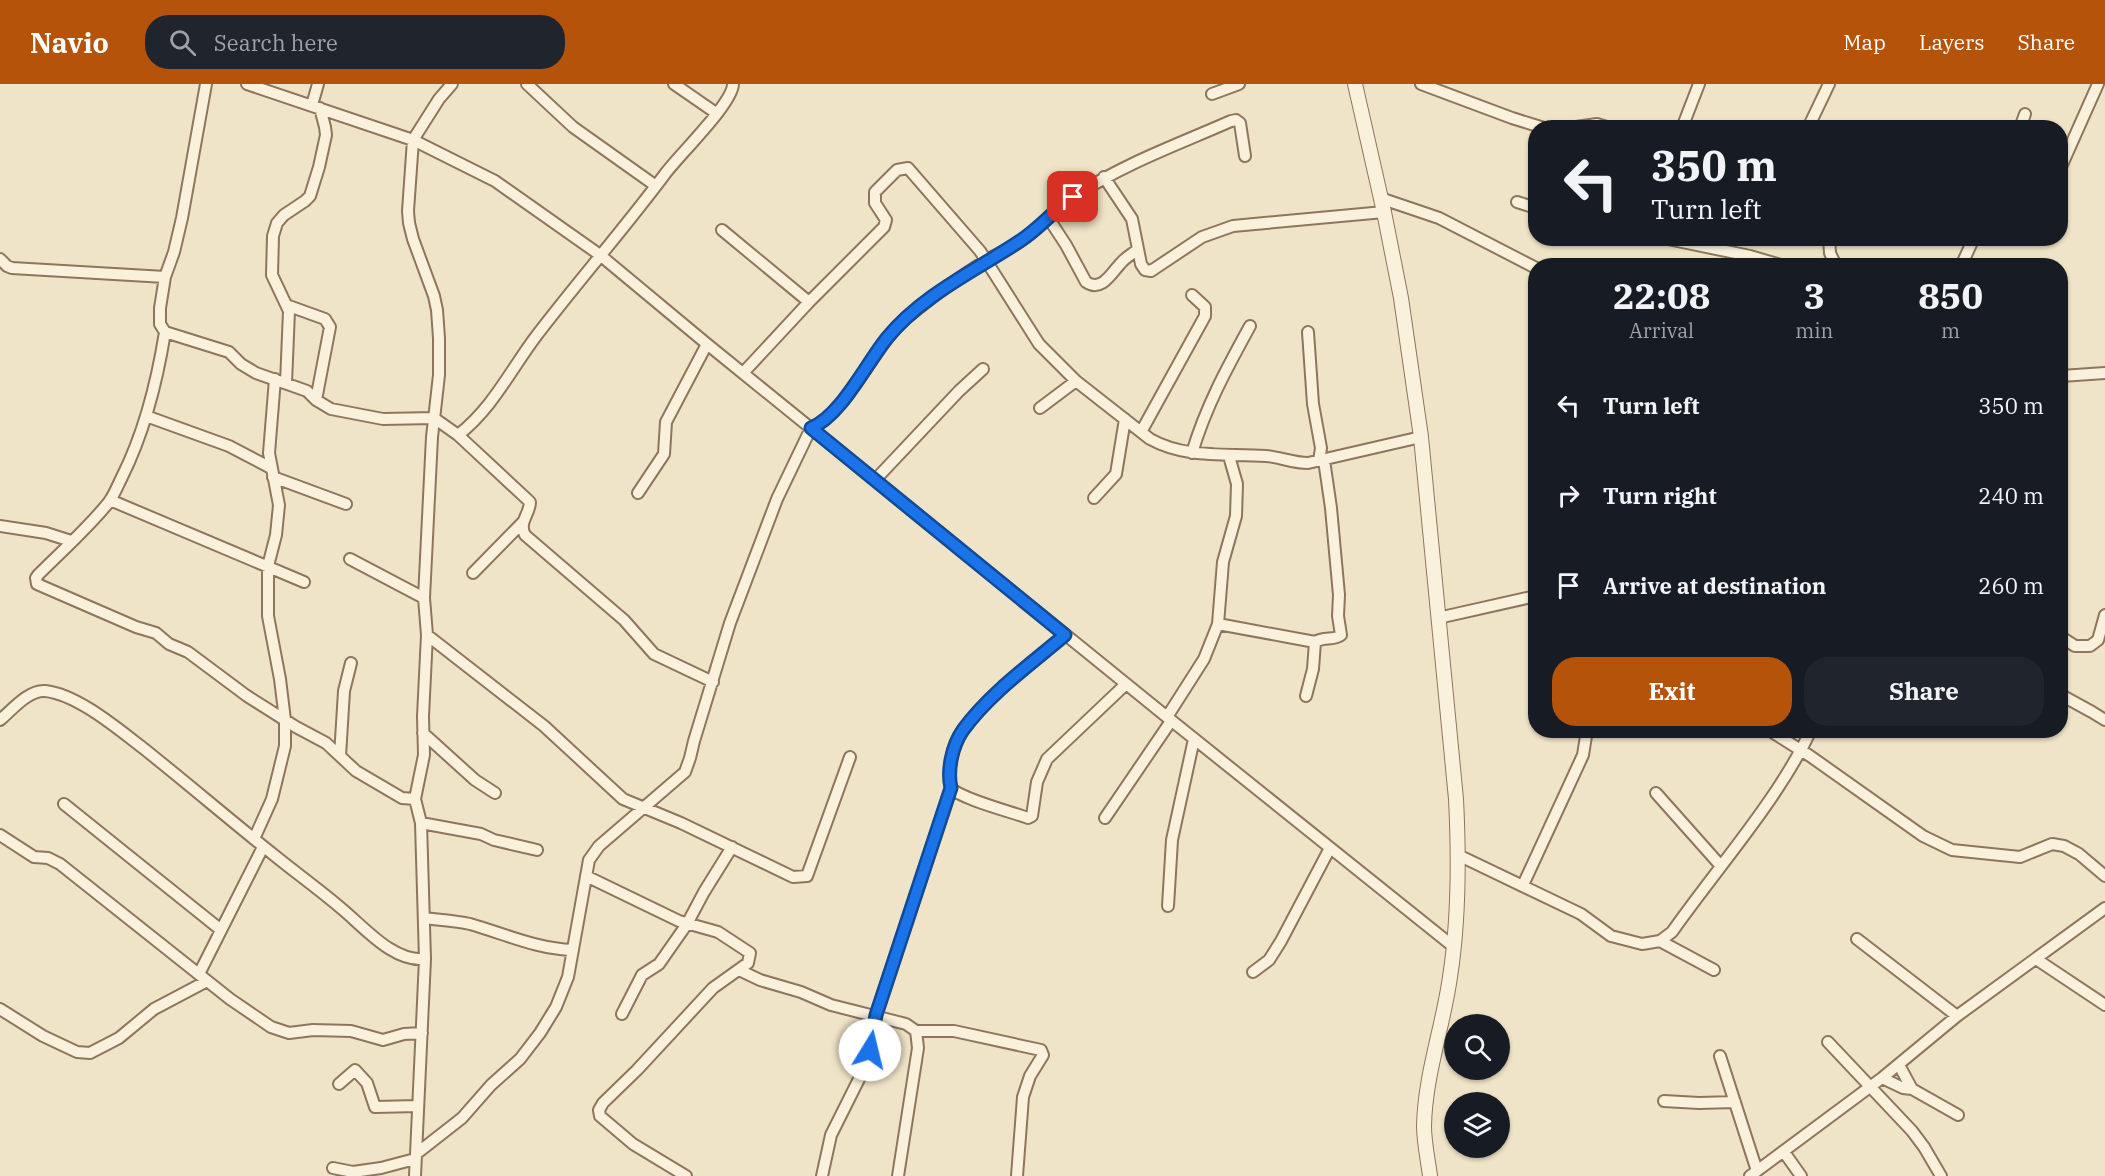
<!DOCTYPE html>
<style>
:root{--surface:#171b24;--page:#20242c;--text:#f1f3f6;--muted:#9ea1a6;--accent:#b45309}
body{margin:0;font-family:"IBM Plex Serif",serif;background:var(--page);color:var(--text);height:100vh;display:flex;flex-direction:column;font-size:22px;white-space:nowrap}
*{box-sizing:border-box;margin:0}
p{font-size:20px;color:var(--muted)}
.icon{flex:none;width:33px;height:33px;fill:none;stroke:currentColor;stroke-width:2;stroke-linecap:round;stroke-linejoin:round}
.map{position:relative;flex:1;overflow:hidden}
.details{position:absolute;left:1528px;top:174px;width:540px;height:480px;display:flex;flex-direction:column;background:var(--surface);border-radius:24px;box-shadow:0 2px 4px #0004}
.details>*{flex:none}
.banner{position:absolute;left:1528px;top:36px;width:540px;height:126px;border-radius:24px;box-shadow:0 2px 4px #0004;background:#171b24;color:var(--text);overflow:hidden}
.fabs{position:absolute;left:1444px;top:930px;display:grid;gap:12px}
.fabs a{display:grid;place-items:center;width:66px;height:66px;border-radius:50%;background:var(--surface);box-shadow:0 2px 4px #0004;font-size:30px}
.pin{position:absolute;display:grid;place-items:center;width:51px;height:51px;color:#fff;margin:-26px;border-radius:12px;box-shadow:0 3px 9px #0006}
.me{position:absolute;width:66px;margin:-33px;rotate:9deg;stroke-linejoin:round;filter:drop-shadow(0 0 4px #0008)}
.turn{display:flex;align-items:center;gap:21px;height:126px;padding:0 24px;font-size:27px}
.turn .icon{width:78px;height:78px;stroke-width:2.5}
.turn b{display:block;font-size:42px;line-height:51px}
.eta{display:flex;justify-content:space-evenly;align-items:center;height:102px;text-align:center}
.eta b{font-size:36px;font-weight:700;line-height:42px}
.cta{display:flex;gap:12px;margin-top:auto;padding:12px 24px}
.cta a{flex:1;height:69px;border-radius:24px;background:var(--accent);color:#fff;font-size:24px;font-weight:700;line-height:69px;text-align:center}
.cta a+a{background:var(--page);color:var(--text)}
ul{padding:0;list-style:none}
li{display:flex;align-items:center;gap:18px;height:90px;padding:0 24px}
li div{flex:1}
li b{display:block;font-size:22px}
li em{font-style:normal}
header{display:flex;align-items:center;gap:36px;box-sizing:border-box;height:84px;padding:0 30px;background:var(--accent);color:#fff}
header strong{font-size:28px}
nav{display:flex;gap:33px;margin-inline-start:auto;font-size:21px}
.search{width:420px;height:54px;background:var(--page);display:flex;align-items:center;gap:15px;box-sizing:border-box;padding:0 21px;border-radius:24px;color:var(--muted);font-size:22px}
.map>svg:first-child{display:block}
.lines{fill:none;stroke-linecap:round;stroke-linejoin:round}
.minor-casing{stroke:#8d765c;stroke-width:14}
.tertiary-casing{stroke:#8d765c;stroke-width:16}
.minor{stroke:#faf1dc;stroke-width:10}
.tertiary{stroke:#faf1dc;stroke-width:14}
.route-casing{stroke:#114b97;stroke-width:15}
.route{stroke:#1a73e8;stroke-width:10}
</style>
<header>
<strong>Navio</strong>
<div class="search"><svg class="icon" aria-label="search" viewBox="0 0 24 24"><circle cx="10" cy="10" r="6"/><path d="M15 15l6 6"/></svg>Search here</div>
<nav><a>Map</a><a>Layers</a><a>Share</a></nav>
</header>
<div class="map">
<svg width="2105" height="1092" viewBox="0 0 2105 1092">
<rect width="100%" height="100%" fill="#f0e4c8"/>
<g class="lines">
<g class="minor-casing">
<path id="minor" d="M206,0L182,134L174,168L165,193L160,224V240L165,248L229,268L241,280L256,289L307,307L316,316L331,325L383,335L434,334L458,351C493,324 511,285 537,251C579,196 624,145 665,90C679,71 733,19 733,0
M247,0L413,56L495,97L600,171L707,260L1167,633L1454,863
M527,0L573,43L656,102
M674,0L716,29
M1421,0L1512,34L1544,44
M1212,10L1239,0
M312,21L318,0
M1569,44L1597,40L1610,44
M1682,44L1699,0
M1808,44L1829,0
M2020,44L2025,30
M2061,83L2098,0
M1104,93L1132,135L1141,180L1145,186L1151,187L1202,153L1233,142L1384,128
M1380,114L1439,134L1536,184
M1517,118L1536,124
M1049,135L1066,161L1086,198C1102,209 1112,188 1121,179C1125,174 1132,170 1137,166
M722,146L809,218
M1663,154L1750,172L1784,182
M1829,154L1830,169L1836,182
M0,175L7,182L12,184L165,193
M1961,182L1974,154
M289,222L325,235L330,243L316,316
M165,248C157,298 145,347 122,393C118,401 114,411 109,418C88,444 62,467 38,491L36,494L37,500L136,543L156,549L169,560L188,568L247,612L296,643L326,659L356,687L402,714L415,715
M1308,248L1313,320L1321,364L1319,377
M743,289L809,218L884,143L886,136L875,119V108L897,86L908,84L980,167L1039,260L1076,297L1150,355C1186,375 1226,369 1266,372C1280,373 1293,379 1308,379L1421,353
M2061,292L2105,289
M286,299L289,227L272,191L273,152L277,139L284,131L305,117L310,112L319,83L326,51L325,43L320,24
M1040,324L1076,297
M146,332L229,362L271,384
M1141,348L1205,232V223L1192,211
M458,351L530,418C530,430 518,438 525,451L624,536L654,570L713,598
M1192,369C1206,322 1227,284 1250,242
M273,393L346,420
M875,396L959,307L983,285
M638,409L664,370L666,338L707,260
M1094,414L1116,390L1125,335
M110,416L304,498
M0,442L46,449L71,457
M350,475L424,514
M473,489L523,438
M1438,534L1536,512
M1218,540L1315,558C1324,552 1334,557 1341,551L1338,532L1339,511L1331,424L1324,376
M427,551L544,642L623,715L681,739L793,793L807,792L850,673
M2061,553L2075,562H2090L2098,556L2105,531
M2061,611L2092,628L2105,636
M1306,612L1313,585L1315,558
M1167,633L1204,575L1218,540L1223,478L1236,432L1237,400L1229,372
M0,636C12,626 28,606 45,607C77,610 118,645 143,664C187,699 230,736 274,771C296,789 320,806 342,825C365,844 393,878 425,875
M1769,646L1810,672L1923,752L1952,766L2020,773L2052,760L2064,762L2079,770L2105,792
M423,649L475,696L495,709
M340,672L344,607L351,579
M951,704C961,715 1012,728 1028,734L1032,732L1037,698L1047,675L1126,600
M1656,709L1720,781
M64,720L221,846
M1105,734L1171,637
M421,739L481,750L494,756L537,766
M0,751L34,773L48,774L60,780L230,915L271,943L289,949L313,946L351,947L383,956L404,950L422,949
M254,755L272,715L285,662V636L280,595L268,532V482L276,451L279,421L269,369L275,295
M1458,771L1581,830L1611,852L1642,860L1660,857L1672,848C1717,784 1778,716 1811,646
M586,792L679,837L718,848L750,869L748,879L713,904L637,986L603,1019L599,1026L600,1032L633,1060L686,1092
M1523,801L1583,671L1587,646
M1168,822L1172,756L1194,655
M424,834C439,836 455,837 470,840C505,850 537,865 573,866
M1857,855L1957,932
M1660,857L1714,886
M2036,875L2105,921
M739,886L760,896L801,908L831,921L906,940L916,947L918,964L898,1092
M1253,888L1269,876L1281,857L1330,764
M199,890L263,763
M0,925L43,952L77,968L90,969L119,954L154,925L207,897
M622,930L642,891L659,880L687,840L704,808L732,763
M916,947H954L1041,966L1043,971L1030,992L1023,1013L1017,1092
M1828,958L1912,1047L1924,1063L1941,1092
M1720,972L1757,1087
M1899,981L1912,1005
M1882,994L1903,1004L1912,1005L1958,1031
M339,1000L355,986L367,999L375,1023L418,1022
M1664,1017L1699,1019L1735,1018
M1784,1068L1801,1092
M416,1070L462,1034L491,1001L520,975L540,949L556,923L568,893L589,776L599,762L685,688L690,674L694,657L730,539L777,415L811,344C846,330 874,262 905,235C931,214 959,193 987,176C998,170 1009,165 1019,158C1040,145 1054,125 1075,112C1123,80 1179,60 1231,37L1236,36L1240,39L1245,72
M333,1084L353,1088L381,1084L415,1075
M415,1092L425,875L421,739L415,715L424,671L423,632L427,551L424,514L432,353L439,291V254L437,226L434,212L413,155L409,139L408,127L413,56L439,15L452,0
M822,1092L831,1051L867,979L876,931L951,704C947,686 952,661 963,646C990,609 1031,580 1065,551
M1750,1092L1882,994L1957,932L2105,824"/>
</g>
<g class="tertiary-casing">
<path id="tertiary" d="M1355,0L1384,128L1401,214L1421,353L1456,715C1459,774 1459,835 1450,893C1443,943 1425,991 1424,1042C1424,1058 1428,1076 1430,1092"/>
</g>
<use href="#minor" class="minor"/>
<use href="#tertiary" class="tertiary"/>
</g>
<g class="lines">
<g class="route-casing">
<path id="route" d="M870,966L876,931L951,704C947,686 952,662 963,646C990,609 1031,580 1065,551L811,344C841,332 866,280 887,254C922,211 975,187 1020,157C1040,144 1054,126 1073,113"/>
</g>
<use href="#route" class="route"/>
</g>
</svg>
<div class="fabs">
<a><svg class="icon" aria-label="search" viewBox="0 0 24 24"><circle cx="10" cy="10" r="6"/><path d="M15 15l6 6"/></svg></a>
<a><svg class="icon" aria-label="layers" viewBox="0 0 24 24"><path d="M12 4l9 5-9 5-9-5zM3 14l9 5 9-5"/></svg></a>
</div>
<div class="pin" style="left:1073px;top:113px;background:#d93025"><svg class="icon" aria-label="arrive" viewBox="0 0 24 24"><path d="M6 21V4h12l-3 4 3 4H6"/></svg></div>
<svg class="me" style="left:870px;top:966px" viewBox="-20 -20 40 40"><circle r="19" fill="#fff"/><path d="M0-13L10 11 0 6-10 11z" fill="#1a73e8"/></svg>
<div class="banner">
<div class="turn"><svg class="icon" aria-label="left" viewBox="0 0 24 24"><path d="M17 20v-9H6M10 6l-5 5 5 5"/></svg><div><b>350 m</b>Turn left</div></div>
</div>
<section class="details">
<div class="eta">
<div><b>22:08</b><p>Arrival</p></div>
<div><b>3</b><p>min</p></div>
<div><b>850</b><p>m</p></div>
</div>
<ul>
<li><svg class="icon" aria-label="left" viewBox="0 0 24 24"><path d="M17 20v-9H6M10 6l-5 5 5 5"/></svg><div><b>Turn left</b></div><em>350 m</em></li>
<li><svg class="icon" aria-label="right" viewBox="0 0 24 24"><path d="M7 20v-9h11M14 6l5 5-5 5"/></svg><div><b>Turn right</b></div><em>240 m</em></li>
<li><svg class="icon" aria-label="arrive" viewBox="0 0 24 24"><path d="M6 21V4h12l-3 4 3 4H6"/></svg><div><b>Arrive at destination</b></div><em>260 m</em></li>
</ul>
<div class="cta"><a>Exit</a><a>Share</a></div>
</section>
</div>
